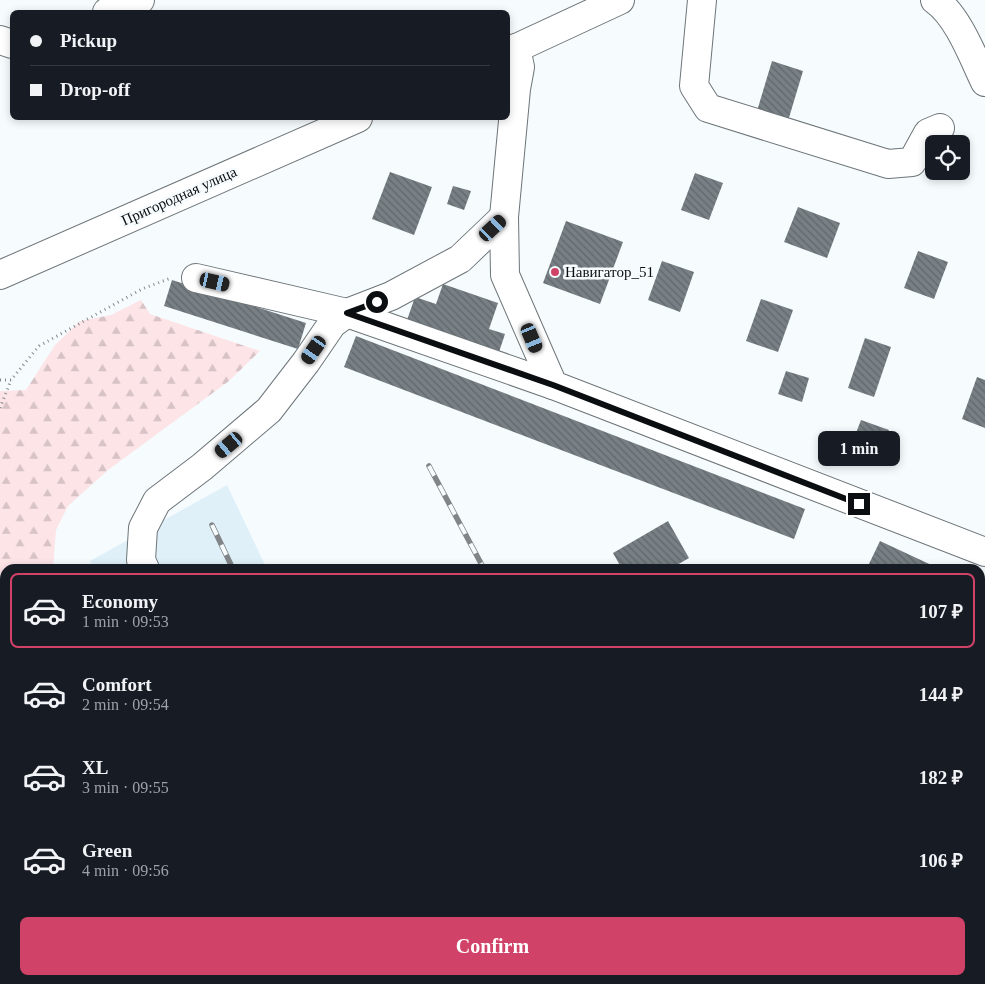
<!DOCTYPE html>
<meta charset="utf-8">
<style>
body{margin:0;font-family:Georgia,serif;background:#20242c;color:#f1f3f6;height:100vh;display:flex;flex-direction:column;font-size:19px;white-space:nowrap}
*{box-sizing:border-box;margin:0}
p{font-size:16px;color:#9ea1a6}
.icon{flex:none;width:28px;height:28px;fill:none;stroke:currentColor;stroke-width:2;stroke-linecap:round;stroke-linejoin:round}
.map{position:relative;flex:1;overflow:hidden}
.panel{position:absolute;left:0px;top:564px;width:985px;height:421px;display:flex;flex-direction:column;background:#171b24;border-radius:15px 15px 0 0;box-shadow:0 2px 8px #0003}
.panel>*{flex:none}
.guide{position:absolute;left:10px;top:10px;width:500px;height:110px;border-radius:8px;box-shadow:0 2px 8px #0003;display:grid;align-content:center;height:110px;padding:0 20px;background:#171b24}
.fabs{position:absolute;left:925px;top:135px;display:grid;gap:10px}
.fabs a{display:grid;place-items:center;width:45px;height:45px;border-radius:8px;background:#171b24;box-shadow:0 2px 8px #0003;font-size:25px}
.end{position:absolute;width:22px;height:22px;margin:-11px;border:6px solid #0b0e10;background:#fff;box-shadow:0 0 0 2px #fff}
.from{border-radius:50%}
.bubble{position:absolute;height:35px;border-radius:8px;background:#171b24;box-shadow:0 2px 8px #0003;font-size:16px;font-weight:700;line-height:35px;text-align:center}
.car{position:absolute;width:15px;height:30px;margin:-15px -8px;border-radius:6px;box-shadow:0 0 4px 1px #0007;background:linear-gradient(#222 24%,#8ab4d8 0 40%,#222 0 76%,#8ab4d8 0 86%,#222 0)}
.guide b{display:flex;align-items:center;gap:18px;height:48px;font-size:19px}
.guide b+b{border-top:1px solid #363941}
.guide i{width:12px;height:12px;background:#f1f3f6}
ul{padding:9px 0 0;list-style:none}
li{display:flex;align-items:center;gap:15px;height:75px;margin:0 10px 8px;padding:0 10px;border:2px solid transparent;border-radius:8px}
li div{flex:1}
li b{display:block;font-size:19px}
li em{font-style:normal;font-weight:700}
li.on{border-color:#d14268}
li>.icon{width:45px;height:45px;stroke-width:1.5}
.primary-button{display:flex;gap:10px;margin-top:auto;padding:10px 20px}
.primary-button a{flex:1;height:58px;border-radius:8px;background:#d14268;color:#fff;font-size:20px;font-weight:700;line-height:58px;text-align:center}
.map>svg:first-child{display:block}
.built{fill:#dff0f9}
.forest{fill:url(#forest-firs)}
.building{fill:url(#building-back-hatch)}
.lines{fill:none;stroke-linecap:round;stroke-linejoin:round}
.minor-casing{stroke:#6d7579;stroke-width:30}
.major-casing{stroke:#6d7579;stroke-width:30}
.path{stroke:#85898b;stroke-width:3;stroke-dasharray:1 4;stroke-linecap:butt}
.minor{stroke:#fff;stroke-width:28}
.major{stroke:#fff;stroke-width:28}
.rail-casing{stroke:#818587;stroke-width:5.5}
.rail{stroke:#f6fbfe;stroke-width:4;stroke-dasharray:11;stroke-linecap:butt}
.route{stroke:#0b0e10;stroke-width:6}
.poi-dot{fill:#d14268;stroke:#f6fbfe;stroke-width:2}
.labels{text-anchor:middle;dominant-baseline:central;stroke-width:5;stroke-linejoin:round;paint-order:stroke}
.street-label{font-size:15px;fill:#0b0e10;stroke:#f6fbfe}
.poi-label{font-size:15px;fill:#0b0e10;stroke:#f6fbfe;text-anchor:start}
</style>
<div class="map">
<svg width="985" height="984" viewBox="0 0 985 984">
<defs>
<pattern id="forest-firs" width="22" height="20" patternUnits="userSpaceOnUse" patternTransform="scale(1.25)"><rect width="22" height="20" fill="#fce4e7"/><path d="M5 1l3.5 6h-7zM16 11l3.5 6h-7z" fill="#d7c2c5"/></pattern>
<pattern id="building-back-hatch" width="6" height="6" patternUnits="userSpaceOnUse" patternTransform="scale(1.25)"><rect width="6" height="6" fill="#788085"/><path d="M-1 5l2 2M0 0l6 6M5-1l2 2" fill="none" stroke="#61676b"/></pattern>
</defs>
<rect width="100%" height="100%" fill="#f6fbfe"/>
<g class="built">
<path d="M227,485L267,569H94L90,561Z"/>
<path d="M285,980H461L463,984H287Z"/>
</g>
<g class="forest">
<path d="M141,300L150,314L260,351L229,381L108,470L68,506L56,530L53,569H5V789L0,780V391L26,390L55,345L80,321L111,315Z"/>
<path d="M116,980H241L243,984H119Z"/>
</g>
<g class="building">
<path d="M772,61L803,71L788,121L757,111Z"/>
<path d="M390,172L432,187L414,235L372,219Z"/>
<path d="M695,173L723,183L709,220L681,210Z"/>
<path d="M453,186L471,191L464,210L447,204Z"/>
<path d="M798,207L840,223L827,258L784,242Z"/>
<path d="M566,221L623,242L600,304L543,283Z"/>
<path d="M918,251L948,262L934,299L904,288Z"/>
<path d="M662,261L694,272L680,312L648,300Z"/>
<path d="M172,280L306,323L298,349L164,306Z"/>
<path d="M443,284L498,303L489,329L505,334L498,355L406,323L415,297L436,304Z"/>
<path d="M761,299L793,310L778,352L746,341Z"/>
<path d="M356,336L805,509L794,539L344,367Z"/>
<path d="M865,338L891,347L874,397L848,388Z"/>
<path d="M786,371L809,378L802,402L778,394Z"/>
<path d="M977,377L985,380V428L962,419Z"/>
<path d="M861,420L889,430L877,464L848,454Z"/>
<path d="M668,521L689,558L670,569H622L613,553Z"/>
<path d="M880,541L940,569H874L868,566Z"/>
<path d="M980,587L985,590V620L980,618Z"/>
<path d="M980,643L985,646V648L980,658Z"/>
<path d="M985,929V984H911L909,980H980V932Z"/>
<path d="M338,980H346L348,984H330Z"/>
</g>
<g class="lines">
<g class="minor-casing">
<g id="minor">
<path d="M702,0L694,86L708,108L888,164L912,162L928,133L940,128"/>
<path d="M107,12L140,0"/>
<path d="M0,40L12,44"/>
<path d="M516,48L520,67L516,89L504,217L505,275L553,385L985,552"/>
<path d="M196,278L347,313L553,385"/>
<path d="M145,569L141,560L143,528L157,501L202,467L269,410L306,362L332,324L347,313L391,296L460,259L504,217"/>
</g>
</g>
<g class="major-casing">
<g id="major">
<path d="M935,0C958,16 973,57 985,82"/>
<path d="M508,52L620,0"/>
<path d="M0,275L358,118"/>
</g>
</g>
<g class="path">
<path d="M0,380H11L39,346L142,289L171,278"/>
<path d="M0,408L11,380"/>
</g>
<use href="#minor" class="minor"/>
<use href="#major" class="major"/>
<g class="rail-casing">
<g id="rail">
<path d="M429,466L484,569"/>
<path d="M212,525L233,569"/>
<path d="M0,929L5,941"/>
<path d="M0,978L3,984"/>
<path d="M22,980L24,984"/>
<path d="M432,980L434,984"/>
<path d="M708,980L710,984"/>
</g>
</g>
<use href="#rail" class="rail"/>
</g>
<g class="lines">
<path class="route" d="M377,302L347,313L553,385L859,504"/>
</g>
<circle class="poi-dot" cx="555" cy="272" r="5"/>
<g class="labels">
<g class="street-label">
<text transform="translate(179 196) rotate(-24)">Пригородная улица</text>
</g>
<g class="poi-label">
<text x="565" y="272">Навигатор_51</text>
</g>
</g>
</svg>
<div class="fabs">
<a><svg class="icon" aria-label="locate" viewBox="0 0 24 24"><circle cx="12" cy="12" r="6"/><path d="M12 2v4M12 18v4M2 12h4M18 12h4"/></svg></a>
</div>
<i class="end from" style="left:377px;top:302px"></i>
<i class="end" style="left:859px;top:504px"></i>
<div class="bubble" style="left:818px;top:431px;width:82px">1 min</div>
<i class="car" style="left:493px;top:228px;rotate:47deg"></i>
<i class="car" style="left:215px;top:282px;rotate:103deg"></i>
<i class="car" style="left:532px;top:338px;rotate:157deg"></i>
<i class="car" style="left:314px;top:350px;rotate:215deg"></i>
<i class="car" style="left:229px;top:445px;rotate:230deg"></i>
<div class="guide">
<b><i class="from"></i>Pickup</b>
<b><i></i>Drop-off</b>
</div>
<section class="panel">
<ul>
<li class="on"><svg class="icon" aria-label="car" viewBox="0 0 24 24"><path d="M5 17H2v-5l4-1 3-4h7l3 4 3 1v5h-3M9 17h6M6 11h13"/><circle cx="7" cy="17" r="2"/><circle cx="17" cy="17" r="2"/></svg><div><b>Economy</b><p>1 min · 09:53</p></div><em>107 ₽</em></li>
<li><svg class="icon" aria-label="car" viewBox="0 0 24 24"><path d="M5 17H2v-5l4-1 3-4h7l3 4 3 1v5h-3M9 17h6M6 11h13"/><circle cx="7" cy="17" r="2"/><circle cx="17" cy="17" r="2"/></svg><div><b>Comfort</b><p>2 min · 09:54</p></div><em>144 ₽</em></li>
<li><svg class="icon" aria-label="car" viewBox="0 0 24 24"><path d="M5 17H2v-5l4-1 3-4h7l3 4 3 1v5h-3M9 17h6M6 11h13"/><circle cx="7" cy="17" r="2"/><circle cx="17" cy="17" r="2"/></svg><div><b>XL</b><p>3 min · 09:55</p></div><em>182 ₽</em></li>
<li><svg class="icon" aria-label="car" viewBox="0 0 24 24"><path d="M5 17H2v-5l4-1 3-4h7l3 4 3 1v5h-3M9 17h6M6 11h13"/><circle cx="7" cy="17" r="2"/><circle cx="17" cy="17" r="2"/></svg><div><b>Green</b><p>4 min · 09:56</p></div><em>106 ₽</em></li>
</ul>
<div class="primary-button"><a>Confirm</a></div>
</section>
</div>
